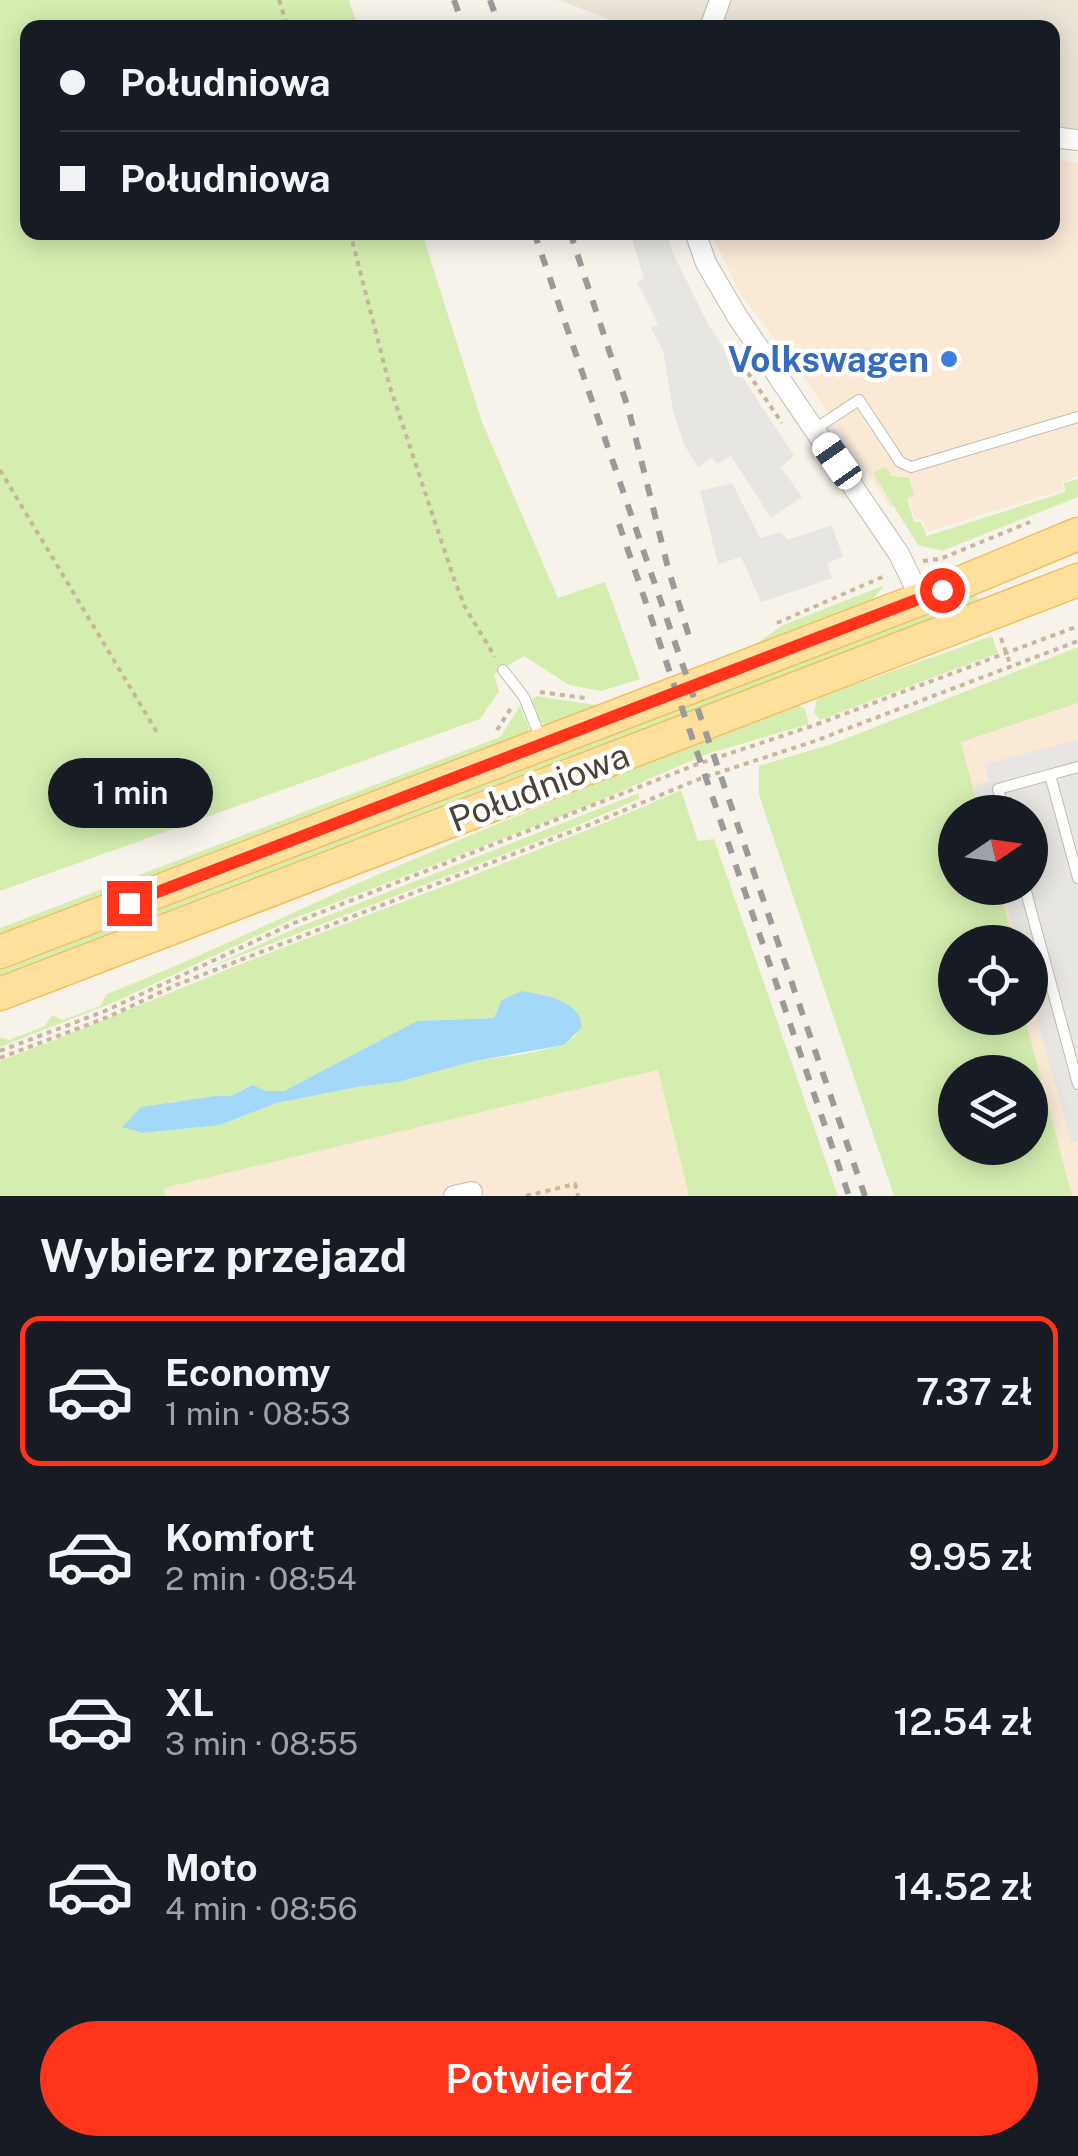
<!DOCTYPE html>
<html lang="pl">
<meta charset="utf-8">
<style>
body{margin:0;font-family:"Public Sans",sans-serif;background:#242831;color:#f1f3f6;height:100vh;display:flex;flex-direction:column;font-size:38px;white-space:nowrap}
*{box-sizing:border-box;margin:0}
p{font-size:32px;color:#9ea1a6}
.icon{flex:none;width:55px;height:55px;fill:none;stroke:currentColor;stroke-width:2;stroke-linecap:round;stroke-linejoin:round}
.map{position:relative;height:1196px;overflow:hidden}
.details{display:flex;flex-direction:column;background:#171b24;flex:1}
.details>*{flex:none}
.hud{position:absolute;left:20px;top:20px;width:1040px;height:220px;border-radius:20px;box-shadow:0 5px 25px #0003;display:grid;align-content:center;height:220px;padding:0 40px;background:#171b24}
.needle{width:65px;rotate:77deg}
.controls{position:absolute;left:938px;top:795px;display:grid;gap:20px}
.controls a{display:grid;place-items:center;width:110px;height:110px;border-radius:50%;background:#171b24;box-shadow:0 5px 25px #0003;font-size:50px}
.end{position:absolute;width:45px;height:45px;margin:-22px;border:12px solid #ff341a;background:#fff;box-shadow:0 0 0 5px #fff}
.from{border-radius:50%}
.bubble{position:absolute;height:70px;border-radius:35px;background:#171b24;box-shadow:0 5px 25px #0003;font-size:32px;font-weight:600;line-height:70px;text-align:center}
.car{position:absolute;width:30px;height:60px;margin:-30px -15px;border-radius:12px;box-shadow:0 0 8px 2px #0007;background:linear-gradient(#fff 24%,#345 0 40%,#fff 0 76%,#345 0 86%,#fff 0)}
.hud b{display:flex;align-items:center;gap:35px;height:95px;font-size:38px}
.hud b+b{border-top:2px solid #363941}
.hud i{width:25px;height:25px;background:#f1f3f6}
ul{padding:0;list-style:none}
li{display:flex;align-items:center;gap:30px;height:150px;margin:0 20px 15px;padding:0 20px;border:5px solid transparent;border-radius:20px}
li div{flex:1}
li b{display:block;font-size:38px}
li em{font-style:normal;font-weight:600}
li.current{border-color:#ff341a}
li>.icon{width:90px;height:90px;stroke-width:1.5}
h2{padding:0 40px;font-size:45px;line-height:120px}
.action{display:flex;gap:20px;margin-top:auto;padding:20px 40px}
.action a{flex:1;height:115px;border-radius:60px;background:#ff341a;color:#fff;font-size:40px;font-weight:600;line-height:115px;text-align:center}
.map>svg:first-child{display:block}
.residential{fill:#ebe5d8}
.commercial{fill:#f9e9d5}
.green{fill:#d5eeb0;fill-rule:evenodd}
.parking{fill:#e8e6e2}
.water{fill:#a3d8f8}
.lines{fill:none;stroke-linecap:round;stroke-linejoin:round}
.service-casing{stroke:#c4bbac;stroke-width:12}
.minor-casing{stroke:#c4bbac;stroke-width:22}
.primary-casing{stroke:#f0c060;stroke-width:35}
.path{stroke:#c7b69c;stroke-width:4;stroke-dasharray:5 5;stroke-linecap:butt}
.service{stroke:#fff;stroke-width:10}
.minor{stroke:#fff;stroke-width:20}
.primary{stroke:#ffdf9c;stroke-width:32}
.rail{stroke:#9a9a9a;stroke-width:6;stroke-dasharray:12 12;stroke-linecap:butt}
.route{stroke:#ff341a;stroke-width:12}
.shop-dot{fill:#3f7fe0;stroke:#fff;stroke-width:4}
.labels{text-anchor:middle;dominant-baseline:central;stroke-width:9;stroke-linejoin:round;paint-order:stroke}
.shop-label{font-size:35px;font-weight:bold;fill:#366cbe;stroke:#fff;text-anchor:end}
.street-label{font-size:35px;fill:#4c4337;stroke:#fff}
</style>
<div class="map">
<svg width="1078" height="1196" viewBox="0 0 1078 1196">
<rect width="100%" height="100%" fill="#f7f3eb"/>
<path class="residential" d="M559,0H1078V132L1053,127L1052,28L629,27Z"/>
<g class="commercial">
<path d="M1053,158L1078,163V476L1062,482L1063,490L927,532L922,518L915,520L909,501L890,507L812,388L741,295L711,233L1052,232Z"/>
<path d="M1078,703V1196H1072L1025,1018H1030V942H1014L999,888H1030V812H979L960,742Z"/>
<path d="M659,1070L689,1196H165L163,1188Z"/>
</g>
<g class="green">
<path d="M0,0H349L358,27L28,28V232L422,233L482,422L558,598L605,582L640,679L601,691L569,685L524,656L494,674L499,691L480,719L0,891Z"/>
<path d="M886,467L891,476L909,478L914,495L907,498L914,522H921L927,536L1065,492L1064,483L1078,479V497L942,551L918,545L873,473Z"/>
<path d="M885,585L868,604L744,652L783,625Z"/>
<path d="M975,594L979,604L0,980V969Z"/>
<path d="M992,636L998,653L820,720L814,713L817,698Z"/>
<path d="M1078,647V703L961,742L979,812H955V888H999L1014,942H955V1018H1025L1072,1196H894L759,795V766L832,744ZM955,1072H1030V1148H955Z"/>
<path d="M537,696L602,706L551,728L540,722L531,700Z"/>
<path d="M798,705L805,709L809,724L707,754L585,807L293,919L115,1002L0,1047V1037L9,1040L45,1026L52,1015L63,1020L100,1006L107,994C196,959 282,917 370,878C512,816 654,760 798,705Z"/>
<path d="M520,706L529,728L524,736L0,937V928L500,737Z"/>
<path d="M681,790L698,841L714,839L838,1196H689L658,1070L164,1188L165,1196H0V1061C90,1027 179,988 269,953C407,899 546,850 681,790ZM494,1018L577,1034L564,1045L525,1054L475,1061L398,1082L357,1087L277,1103L220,1125L143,1133L170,1102L231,1096L251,1085L266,1091H284L417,1021Z"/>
<path d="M639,793V799L562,832L205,969L296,928Z"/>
</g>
<g class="parking">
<path d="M630,233H667L673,253L708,324L794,456L781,467L802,497L771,518L731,456L717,464L712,458L698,467L685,446L673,411L663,351L651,328L658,324L637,282L644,278Z"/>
<path d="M732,483L760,538L781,532L787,540L832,525L843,557L827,563L832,578L761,602L741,557L718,564L700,491Z"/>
<path d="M1078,740V1141L1071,1143L1030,992V942H1017L1002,888H1030V812H981L974,786L989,781L985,764Z"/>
</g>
<path class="water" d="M522,991C544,995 581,1000 582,1027L564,1045L475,1061L398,1082L357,1087L277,1103L220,1125L143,1133L122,1127L141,1107L216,1096H231L252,1085L266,1091H284L417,1021L494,1018L502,1000Z"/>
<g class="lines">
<g class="service-casing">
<g id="service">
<path d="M815,429L859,400L900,462L911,467L1078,417"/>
<path d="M503,670L524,697L541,739"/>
<path d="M1050,775L1078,878"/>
<path d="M1004,812L998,789L1078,767"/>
<path d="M1025,888L1078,1084"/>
</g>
</g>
<g class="minor-casing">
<g id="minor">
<path d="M710,28L720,0"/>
<path d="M1052,137L1078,140"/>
<path d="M695,232L706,263L737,316L899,554L921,599"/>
<path d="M454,1196L472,1192"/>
</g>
</g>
<g class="primary-casing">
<g id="primary">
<path d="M0,952L921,599L1078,534"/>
<path d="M0,994L1078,580"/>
</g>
</g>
<g class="path">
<path d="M279,0L288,28"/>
<path d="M350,232L390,387L454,579L465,607L495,657"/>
<path d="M731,348L782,423"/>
<path d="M0,470L158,734"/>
<path d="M923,561L940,559L1030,522"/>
<path d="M777,623L887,575"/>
<path d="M1001,638L1011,667"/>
<path d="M540,692L585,698"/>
<path d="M497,730L511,708"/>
<path d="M0,1051L105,1011L294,923L695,765L815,725L1078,626"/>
<path d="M0,1058L108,1017L176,985L591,824L699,779L812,742L1078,641"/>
<path d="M526,1196L575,1184L578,1196"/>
</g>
<use href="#service" class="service"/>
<use href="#minor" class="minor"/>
<use href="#primary" class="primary"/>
<g class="rail">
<path d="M454,0L464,28"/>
<path d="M490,0L500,28"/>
<path d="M534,232L865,1196"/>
<path d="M570,232L629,411L668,568L691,643"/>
<path d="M619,524L849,1196"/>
</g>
</g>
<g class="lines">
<path class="route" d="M129,903L942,590"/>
</g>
<circle class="shop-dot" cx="949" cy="359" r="10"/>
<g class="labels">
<g class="shop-label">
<text x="929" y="359">Volkswagen</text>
</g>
<g class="street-label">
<text transform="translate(539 787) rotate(-21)">Południowa</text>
</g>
</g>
</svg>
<div class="controls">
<a><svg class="needle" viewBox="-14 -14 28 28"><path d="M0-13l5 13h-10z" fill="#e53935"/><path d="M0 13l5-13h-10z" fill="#9ea1a6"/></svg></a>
<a><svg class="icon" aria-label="locate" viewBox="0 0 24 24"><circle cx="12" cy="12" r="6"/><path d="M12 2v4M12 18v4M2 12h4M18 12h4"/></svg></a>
<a><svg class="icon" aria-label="layers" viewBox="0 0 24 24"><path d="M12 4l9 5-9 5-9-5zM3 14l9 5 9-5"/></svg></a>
</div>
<i class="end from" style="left:942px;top:590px"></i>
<i class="end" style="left:129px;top:903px"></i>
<div class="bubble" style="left:48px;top:758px;width:165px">1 min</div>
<i class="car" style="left:837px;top:461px;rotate:325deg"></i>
<div class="hud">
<b><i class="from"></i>Południowa</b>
<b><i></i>Południowa</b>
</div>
</div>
<section class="details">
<h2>Wybierz przejazd</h2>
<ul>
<li class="current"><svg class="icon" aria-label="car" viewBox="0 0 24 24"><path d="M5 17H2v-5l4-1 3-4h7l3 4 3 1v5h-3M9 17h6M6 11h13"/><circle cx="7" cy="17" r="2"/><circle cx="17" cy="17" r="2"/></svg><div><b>Economy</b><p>1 min · 08:53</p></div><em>7.37 zł</em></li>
<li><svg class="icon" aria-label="car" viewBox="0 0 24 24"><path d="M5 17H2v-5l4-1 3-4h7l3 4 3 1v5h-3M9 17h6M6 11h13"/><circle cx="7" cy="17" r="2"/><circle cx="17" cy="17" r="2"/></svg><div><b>Komfort</b><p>2 min · 08:54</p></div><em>9.95 zł</em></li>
<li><svg class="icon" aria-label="car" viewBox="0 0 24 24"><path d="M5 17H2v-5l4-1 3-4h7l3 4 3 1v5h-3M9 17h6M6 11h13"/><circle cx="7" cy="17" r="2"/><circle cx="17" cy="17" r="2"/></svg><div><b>XL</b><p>3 min · 08:55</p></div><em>12.54 zł</em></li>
<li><svg class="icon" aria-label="car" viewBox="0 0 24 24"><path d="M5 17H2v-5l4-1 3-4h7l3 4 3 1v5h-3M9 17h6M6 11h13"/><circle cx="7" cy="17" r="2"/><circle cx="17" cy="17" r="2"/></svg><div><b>Moto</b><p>4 min · 08:56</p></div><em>14.52 zł</em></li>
</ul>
<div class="action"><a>Potwierdź</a></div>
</section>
